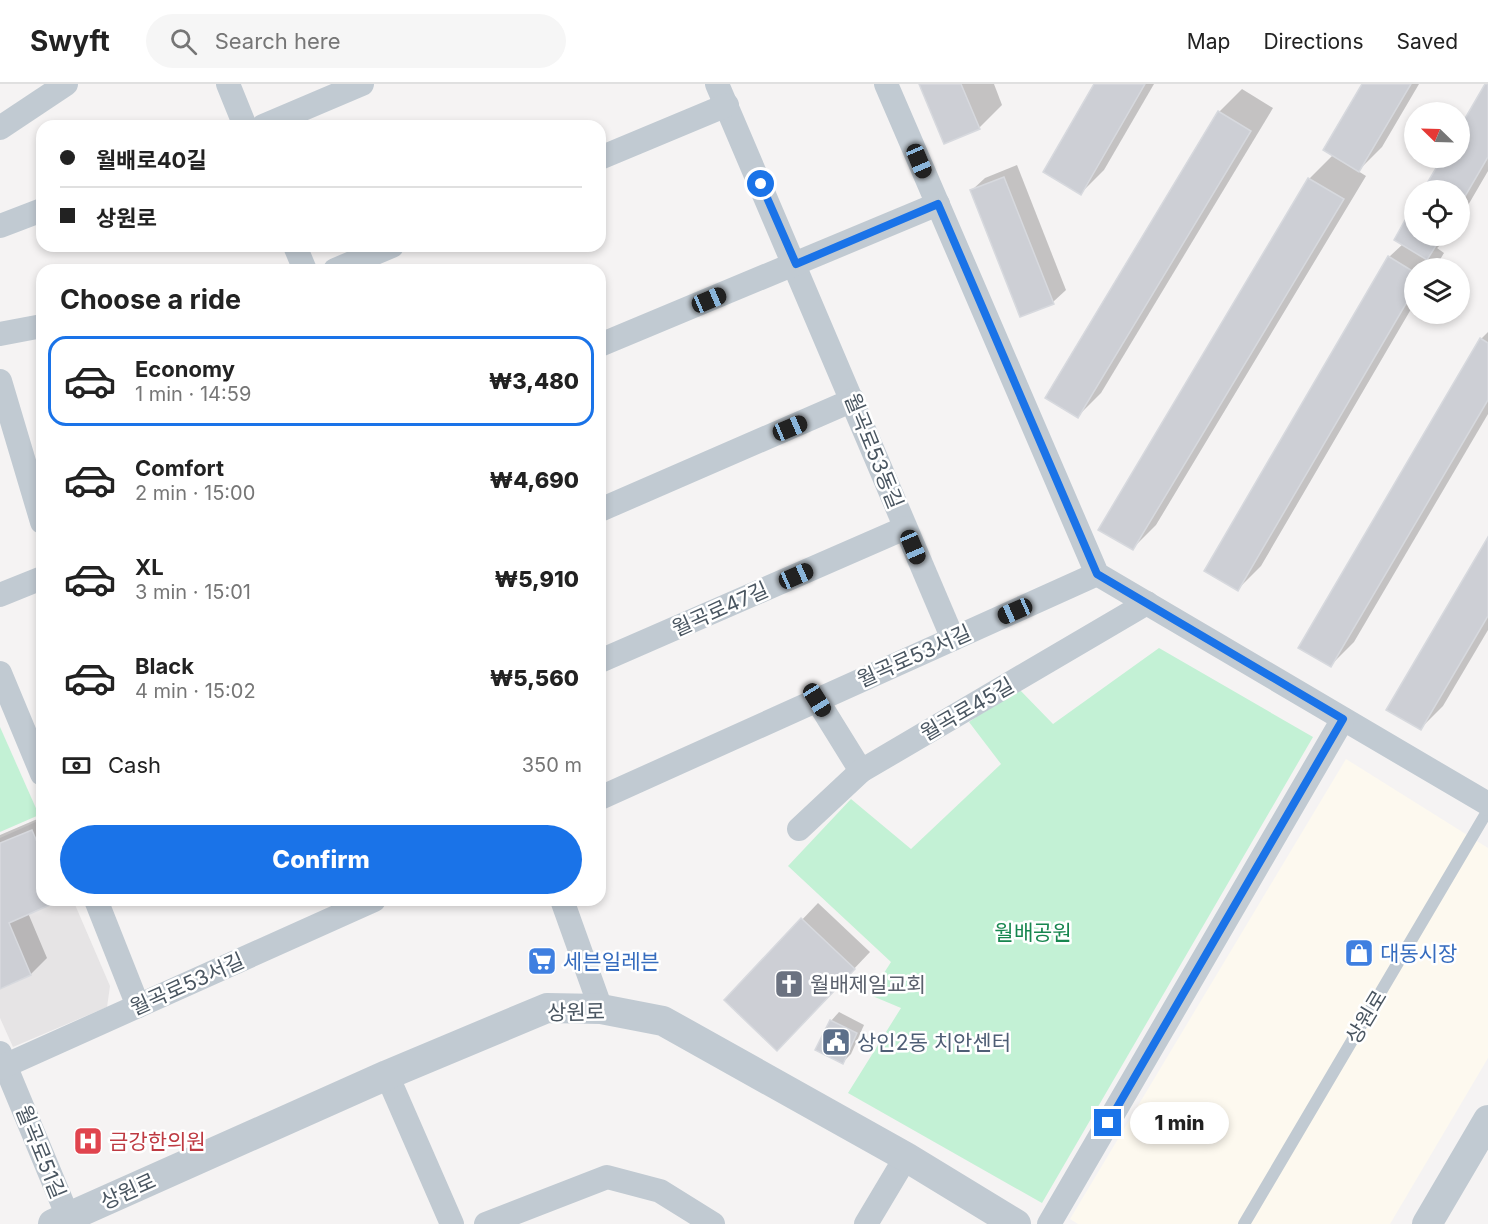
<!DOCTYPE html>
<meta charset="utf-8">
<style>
body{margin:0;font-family:Inter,"Noto Sans KR",sans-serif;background:#f6f6f6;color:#222;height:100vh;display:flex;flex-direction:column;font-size:22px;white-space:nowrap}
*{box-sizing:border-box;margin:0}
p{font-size:20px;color:#767676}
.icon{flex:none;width:33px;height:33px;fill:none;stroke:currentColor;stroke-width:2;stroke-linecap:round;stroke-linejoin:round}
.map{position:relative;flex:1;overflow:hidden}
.panel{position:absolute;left:36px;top:180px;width:570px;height:642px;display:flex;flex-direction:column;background:#fff;border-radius:18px;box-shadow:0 3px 9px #0003}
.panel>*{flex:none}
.hud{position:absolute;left:36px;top:36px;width:570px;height:132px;border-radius:18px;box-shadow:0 3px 9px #0003;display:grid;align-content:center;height:132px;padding:0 24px;background:#fff}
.needle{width:39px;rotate:293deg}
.controls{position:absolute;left:1404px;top:18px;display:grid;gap:12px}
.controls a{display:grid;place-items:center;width:66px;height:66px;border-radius:50%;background:#fff;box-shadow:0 3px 9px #0003;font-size:30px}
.end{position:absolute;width:27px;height:27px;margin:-14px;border:8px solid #1a73e8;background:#fff;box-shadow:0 0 0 3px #fff}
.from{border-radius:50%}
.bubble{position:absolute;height:42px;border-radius:21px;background:#fff;box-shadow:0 3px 9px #0003;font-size:20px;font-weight:800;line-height:42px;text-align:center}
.car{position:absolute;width:18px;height:36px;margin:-18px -9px;border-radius:8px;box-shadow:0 0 4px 2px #0007;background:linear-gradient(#222 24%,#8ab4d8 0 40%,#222 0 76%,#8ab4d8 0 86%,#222 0)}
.hud b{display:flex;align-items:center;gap:21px;height:57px;font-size:22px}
.hud b+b{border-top:2px solid #e0e0e0}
.hud i{width:15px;height:15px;background:#222}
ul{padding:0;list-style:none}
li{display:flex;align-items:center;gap:18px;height:90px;margin:0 12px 9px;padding:0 12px;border:3px solid transparent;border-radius:18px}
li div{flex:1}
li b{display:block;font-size:22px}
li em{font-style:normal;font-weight:800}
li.current{border-color:#1a73e8}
li>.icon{width:54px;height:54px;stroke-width:1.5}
h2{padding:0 24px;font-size:27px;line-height:72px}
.pay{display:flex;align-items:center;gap:15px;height:66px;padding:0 24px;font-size:22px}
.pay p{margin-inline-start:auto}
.button{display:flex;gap:12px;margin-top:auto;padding:12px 24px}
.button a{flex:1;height:69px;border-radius:36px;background:#1a73e8;color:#fff;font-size:24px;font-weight:800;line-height:69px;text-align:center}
header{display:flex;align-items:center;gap:36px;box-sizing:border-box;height:84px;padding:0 30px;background:#fff;border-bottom:2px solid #e0e0e0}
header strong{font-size:28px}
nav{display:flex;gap:33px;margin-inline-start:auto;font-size:21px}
.search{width:420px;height:54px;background:#f6f6f6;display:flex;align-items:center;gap:15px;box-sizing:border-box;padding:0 21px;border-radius:33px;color:#767676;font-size:22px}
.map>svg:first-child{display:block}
.commercial{fill:#fdf9ef}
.education{fill:#e6e4e5}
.green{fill:#c3f1d5}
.shadow{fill:#0003}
.building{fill:#cdcfd5;stroke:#d7d9de;stroke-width:1.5}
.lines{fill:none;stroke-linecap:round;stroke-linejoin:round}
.service{stroke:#c1cad2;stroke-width:12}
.minor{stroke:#c1cad2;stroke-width:24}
.tertiary{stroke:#c1cad2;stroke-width:30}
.route{stroke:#1a73e8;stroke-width:8}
.labels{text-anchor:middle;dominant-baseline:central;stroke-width:5;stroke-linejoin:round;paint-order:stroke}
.street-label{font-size:21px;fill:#4a5661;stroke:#fff}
.park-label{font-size:21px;fill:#17864f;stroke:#fff}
.shop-label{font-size:21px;fill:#366cbe;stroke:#fff;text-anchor:start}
.worship-label{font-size:21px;fill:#5b616d;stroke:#fff;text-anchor:start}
.service-label{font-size:21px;fill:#4e5e75;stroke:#fff;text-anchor:start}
.health-label{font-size:21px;fill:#be3a42;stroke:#fff;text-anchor:start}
</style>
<header>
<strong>Swyft</strong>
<div class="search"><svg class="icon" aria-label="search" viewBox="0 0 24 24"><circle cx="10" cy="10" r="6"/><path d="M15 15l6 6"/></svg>Search here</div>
<nav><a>Map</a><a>Directions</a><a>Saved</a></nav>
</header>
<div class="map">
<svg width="1488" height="1140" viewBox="0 0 1488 1140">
<rect width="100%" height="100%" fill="#f5f3f3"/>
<path class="commercial" d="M1346,675L1488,764V974L1390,1140H1078L1070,1135Z"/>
<path class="education" d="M38,737L42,745V816H73L110,902L107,923L13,963L0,934V754Z"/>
<g class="green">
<path d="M1159,564L1313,653L1042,1119L848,1009L901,924L870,911L891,878L788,782L851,715L911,765L1001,680L969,638L1018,604L1053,640Z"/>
<path d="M0,643L39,731L0,748Z"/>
</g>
<g class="shadow">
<path d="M921,0H994L1002,21L979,44Z"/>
<path d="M1096,0H1154L1104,86L1081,109Z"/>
<path d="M1364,0H1419L1382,63L1358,87L1366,92L1156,441L1133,464L1100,445L1309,95L1333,71Z"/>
<path d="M1487,0L1488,87L1460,135V106H1424L1444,74H1460V46Z"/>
<path d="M1242,5L1273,24L1101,309L1078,332L1219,28Z"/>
<path d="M1017,81L1066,206L1053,218L1021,231L972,106L985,94Z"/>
<path d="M1414,123V152H1450L1437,164L1444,169L1435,184H1414V220L1261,482L1238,505L1389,173L1403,160L1396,155Z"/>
<path d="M1488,248V330L1354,558L1331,581L1481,255Z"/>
<path d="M1488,456V546L1443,622L1420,645Z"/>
<path d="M42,733V816H57L28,829L47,874L31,890L0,903V751Z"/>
<path d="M818,819L870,868L793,949L726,916Z"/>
<path d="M839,928L864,941L851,970L843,978L817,966L831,937Z"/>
</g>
<g class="building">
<path d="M919,0H961L980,45L944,60Z"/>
<path d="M1094,0H1145L1081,111L1043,88Z"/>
<path d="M1362,0H1411L1359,88L1323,66Z"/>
<path d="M1485,0H1488V73L1460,121V106H1423L1442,74H1460V43Z"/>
<path d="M1218,27L1251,47L1078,334L1045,314Z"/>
<path d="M1004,93L1054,220L1020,233L970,106Z"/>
<path d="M1308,94L1344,115L1133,466L1098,446Z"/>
<path d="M1414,120V152H1442L1427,176L1394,156Z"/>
<path d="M1388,172L1414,188V206L1238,507L1204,487Z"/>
<path d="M1480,254L1488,259V316L1331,583L1298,564Z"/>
<path d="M1488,453V532L1421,646L1386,626Z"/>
<path d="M32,746L42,770V816H61L9,839L31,891L0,905V759Z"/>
<path d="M801,834L855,885L777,967L724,916Z"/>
<path d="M830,936L857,949L843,980L815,966Z"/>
</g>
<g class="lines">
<path class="service" d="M1244,1140L1488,726"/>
<g class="minor">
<path d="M228,0L245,42"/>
<path d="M717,0L953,555"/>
<path d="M886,0L1097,490L1488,720"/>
<path d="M263,42L362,0"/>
<path d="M0,44L66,0"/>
<path d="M600,74L727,21"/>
<path d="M0,142L42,126"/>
<path d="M295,162L305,186"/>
<path d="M335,186L392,162"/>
<path d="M0,250L42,242"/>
<path d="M600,261L938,120"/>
<path d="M0,297L42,438"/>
<path d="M600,426L853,316"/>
<path d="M0,511L42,494"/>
<path d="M600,577L905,444"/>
<path d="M0,589L42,690"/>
<path d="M817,616L861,687"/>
<path d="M600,714L1097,490"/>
<path d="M799,745L861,687L1147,519"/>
<path d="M96,816L138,922"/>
<path d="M562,816L601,925"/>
<path d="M0,969L71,1140"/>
<path d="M0,984L374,816"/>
<path d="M387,991L452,1140"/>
<path d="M486,1140L607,1093L660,1107L713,1140"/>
<path d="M866,1140L906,1073"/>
<path d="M1049,1140L1343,635"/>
</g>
<g class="tertiary">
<path d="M53,1140L387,991L547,924L601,925L663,937L906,1073L1016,1140"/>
<path d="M1427,1140L1488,1036"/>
</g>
</g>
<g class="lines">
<path class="route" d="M761,100L796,180L938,120L1097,490L1343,635L1108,1039"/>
</g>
<defs>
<g id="shop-square" transform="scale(1.5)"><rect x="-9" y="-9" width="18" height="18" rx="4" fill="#3f7fe0" stroke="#fff"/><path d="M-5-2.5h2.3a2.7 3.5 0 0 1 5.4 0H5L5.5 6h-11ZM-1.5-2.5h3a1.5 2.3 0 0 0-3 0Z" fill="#fff"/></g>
<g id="supermarket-square" transform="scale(1.5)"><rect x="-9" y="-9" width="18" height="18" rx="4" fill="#3f7fe0" stroke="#fff"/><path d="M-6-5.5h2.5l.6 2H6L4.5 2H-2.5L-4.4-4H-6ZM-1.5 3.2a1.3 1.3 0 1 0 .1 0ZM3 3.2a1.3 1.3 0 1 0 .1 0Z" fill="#fff"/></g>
<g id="church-square" transform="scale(1.5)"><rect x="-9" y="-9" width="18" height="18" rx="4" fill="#6b7280" stroke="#fff"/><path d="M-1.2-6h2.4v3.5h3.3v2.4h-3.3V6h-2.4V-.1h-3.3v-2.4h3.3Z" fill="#fff"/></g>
<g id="civic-square" transform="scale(1.5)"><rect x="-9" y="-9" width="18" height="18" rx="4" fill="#5c6f8a" stroke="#fff"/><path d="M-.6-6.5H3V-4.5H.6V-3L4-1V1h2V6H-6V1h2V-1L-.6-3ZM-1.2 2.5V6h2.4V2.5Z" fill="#fff"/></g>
<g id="hospital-square" transform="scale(1.5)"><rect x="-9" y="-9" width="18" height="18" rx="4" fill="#e0444e" stroke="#fff"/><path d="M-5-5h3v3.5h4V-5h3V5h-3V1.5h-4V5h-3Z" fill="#fff"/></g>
</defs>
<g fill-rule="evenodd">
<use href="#shop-square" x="1359" y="869"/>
<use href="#supermarket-square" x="542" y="877"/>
<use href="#church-square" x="789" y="900"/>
<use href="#civic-square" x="836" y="958"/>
<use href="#hospital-square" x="88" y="1057"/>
</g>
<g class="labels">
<g class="street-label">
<text transform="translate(874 367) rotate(68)">월곡로53동길</text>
<text transform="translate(720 525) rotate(-24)">월곡로47길</text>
<text transform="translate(914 572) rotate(-24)">월곡로53서길</text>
<text transform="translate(967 625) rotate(-30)">월곡로45길</text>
<text transform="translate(187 900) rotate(-24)">월곡로53서길</text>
<text transform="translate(576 928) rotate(-1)">상원로</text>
<text transform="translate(1366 933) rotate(-59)">상원로</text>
<text transform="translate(41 1068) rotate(68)">월곡로51길</text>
<text transform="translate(128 1107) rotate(-24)">상원로</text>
</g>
<g class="park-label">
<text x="1033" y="848">월배공원</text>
</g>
<g class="shop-label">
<text x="1380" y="869">대동시장</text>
<text x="563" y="877">세븐일레븐</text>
</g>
<g class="worship-label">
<text x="810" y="900">월배제일교회</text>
</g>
<g class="service-label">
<text x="857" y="958">상인2동 치안센터</text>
</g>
<g class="health-label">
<text x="109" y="1057">금강한의원</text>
</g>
</g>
</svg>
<div class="controls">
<a><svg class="needle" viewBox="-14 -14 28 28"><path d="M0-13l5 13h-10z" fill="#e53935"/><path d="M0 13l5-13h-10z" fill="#767676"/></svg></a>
<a><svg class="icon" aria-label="locate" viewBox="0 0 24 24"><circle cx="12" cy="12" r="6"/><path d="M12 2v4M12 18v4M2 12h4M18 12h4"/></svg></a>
<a><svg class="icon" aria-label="layers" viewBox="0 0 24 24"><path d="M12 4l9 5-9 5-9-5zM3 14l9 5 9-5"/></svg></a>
</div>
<i class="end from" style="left:761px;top:100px"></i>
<i class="end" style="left:1108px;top:1039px"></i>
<div class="bubble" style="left:1130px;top:1018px;width:99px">1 min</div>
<i class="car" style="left:919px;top:77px;rotate:157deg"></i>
<i class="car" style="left:709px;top:216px;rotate:67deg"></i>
<i class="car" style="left:790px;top:344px;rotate:67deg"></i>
<i class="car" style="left:913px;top:463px;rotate:157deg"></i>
<i class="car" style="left:796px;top:492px;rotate:66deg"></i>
<i class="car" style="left:1015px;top:527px;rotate:246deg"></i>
<i class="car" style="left:817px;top:616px;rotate:148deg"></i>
<div class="hud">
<b><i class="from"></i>월배로40길</b>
<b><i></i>상원로</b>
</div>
<section class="panel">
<h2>Choose a ride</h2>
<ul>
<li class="current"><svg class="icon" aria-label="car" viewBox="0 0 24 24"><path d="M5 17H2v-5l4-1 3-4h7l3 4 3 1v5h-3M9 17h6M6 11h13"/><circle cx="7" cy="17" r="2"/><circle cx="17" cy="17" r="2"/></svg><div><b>Economy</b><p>1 min · 14:59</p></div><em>₩3,480</em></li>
<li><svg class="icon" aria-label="car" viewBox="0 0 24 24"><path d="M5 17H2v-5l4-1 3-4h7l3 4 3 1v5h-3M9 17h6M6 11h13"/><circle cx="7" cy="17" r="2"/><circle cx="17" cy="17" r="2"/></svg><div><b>Comfort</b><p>2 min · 15:00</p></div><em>₩4,690</em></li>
<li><svg class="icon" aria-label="car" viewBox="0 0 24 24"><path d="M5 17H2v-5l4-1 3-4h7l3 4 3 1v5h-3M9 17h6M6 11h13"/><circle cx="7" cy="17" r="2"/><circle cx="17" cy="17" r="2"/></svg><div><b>XL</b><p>3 min · 15:01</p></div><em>₩5,910</em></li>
<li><svg class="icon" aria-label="car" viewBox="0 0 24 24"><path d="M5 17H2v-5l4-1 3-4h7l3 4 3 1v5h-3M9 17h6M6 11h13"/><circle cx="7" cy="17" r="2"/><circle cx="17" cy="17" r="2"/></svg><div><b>Black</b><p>4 min · 15:02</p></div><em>₩5,560</em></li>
</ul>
<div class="pay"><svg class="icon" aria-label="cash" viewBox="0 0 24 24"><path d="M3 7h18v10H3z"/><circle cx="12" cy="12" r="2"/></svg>Cash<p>350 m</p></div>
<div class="button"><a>Confirm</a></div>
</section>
</div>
